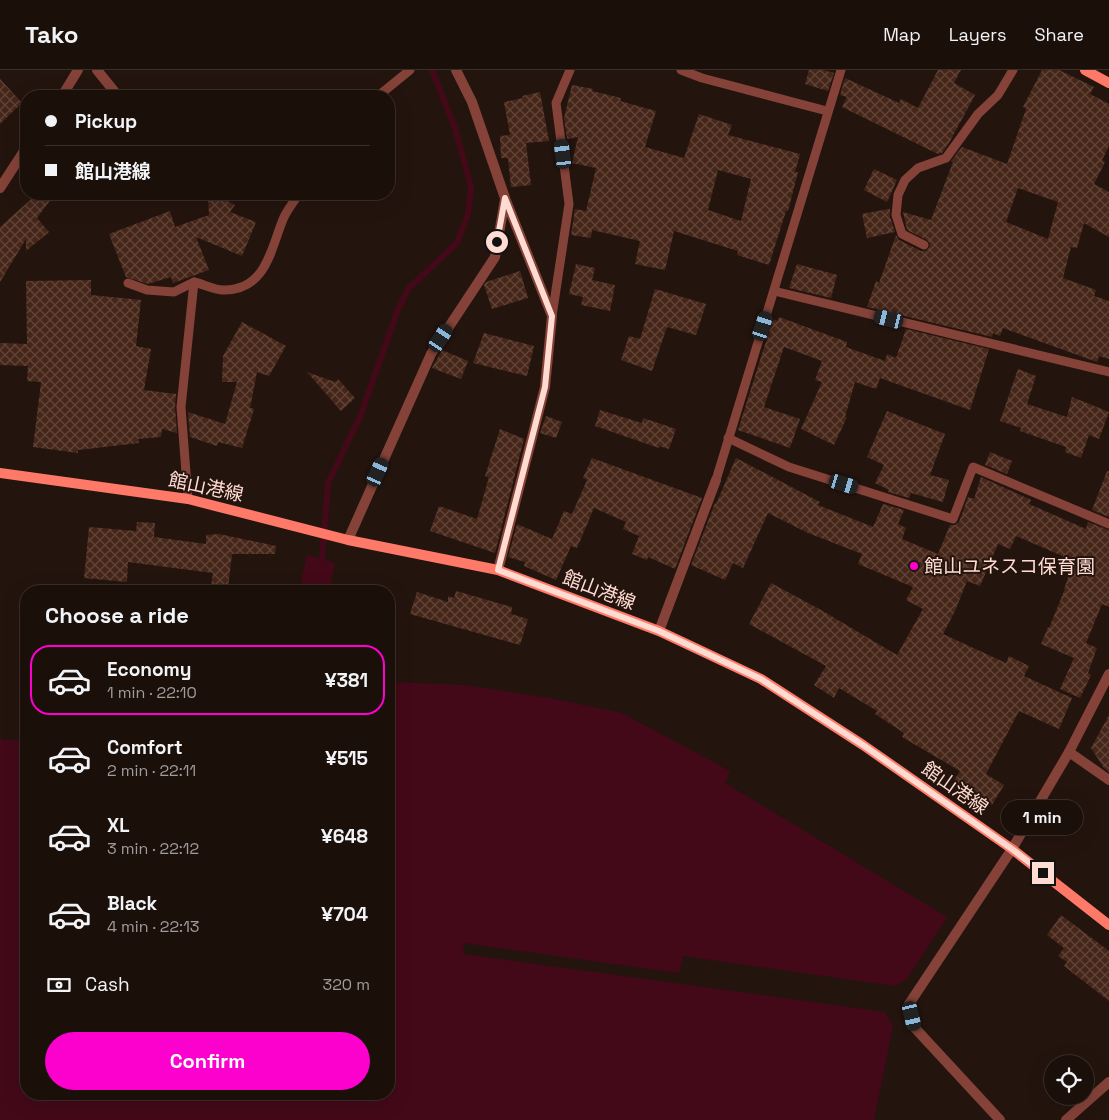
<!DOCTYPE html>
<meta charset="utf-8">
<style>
body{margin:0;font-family:"Space Grotesk","Noto Sans JP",sans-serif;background:#281d18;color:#f1f3f6;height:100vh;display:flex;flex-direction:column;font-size:19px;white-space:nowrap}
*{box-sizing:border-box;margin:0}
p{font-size:16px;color:#a09c9c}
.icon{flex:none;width:28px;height:28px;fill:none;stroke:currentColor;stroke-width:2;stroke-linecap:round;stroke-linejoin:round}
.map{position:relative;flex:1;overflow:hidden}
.drawer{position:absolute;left:20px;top:515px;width:375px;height:515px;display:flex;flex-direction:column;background:#1b0f0a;border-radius:20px;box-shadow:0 5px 20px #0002,0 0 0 1px #392f2b}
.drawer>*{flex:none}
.top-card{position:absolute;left:20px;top:20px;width:375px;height:110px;border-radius:20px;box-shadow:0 5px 20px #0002,0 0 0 1px #392f2b;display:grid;align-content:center;height:110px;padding:0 25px;background:#1b0f0a}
.tools{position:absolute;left:1044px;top:985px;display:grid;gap:10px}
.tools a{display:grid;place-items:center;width:50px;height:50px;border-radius:50%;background:#1b0f0a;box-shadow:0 5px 20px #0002,0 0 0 1px #392f2b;font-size:25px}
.end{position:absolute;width:22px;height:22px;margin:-11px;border:6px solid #ffdbd1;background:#111;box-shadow:0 0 0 2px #111}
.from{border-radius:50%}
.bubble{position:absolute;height:35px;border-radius:18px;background:#1b0f0a;box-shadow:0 5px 20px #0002,0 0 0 1px #392f2b;font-size:16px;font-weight:800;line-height:35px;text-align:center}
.car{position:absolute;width:15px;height:30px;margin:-15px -8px;border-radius:6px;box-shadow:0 0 4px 1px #0007;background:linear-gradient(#222 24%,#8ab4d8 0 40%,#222 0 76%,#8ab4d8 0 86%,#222 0)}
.top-card b{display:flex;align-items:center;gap:18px;height:48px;font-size:19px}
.top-card b+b{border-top:1px solid #392f2b}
.top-card i{width:12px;height:12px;background:#f1f3f6}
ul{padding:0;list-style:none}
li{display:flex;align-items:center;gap:15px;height:70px;margin:0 10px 8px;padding:0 15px;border:2px solid transparent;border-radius:20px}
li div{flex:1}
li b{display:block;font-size:19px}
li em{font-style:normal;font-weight:800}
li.on{border-color:#fc00cd}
li>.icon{width:45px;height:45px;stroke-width:1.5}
h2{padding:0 25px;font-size:22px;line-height:60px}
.pay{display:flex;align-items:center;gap:12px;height:55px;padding:0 25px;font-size:19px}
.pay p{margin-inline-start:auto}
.cta{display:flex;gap:10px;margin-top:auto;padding:10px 25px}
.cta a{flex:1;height:58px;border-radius:30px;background:#fc00cd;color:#fff;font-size:20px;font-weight:800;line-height:58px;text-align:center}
header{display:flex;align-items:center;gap:30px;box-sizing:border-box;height:70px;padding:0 25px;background:#1b0f0a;border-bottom:1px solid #392f2b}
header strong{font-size:24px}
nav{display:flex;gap:28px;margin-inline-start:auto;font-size:18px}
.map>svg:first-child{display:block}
.water{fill:#430919}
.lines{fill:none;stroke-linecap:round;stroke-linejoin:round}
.stream{stroke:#430919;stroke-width:6}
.building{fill:url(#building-cross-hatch);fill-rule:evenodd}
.service{stroke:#844238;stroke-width:9}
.minor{stroke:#844238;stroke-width:10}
.secondary{stroke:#ff7968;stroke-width:10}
.route{stroke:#ffdbd1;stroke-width:6}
.poi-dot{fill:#fc00cd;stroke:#24140e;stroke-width:2}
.labels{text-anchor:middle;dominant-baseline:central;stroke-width:4;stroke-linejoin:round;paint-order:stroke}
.street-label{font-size:19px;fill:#ffdbd1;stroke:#24140e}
.poi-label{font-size:19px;fill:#ffdbd1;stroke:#24140e;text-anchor:start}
</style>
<header>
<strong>Tako</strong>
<nav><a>Map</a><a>Layers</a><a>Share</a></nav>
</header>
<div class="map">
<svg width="1109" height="1050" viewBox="0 0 1109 1050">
<defs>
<pattern id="building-cross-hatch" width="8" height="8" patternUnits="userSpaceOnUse" patternTransform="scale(1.25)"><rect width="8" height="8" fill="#462619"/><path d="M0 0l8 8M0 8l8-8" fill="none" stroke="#624539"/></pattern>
</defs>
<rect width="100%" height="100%" fill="#24140e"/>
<g class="water">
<path d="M307,485L335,493L329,521H299Z"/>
<path d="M389,612L465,615L550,628L622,643L730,701L725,713L947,847L907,909L895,916L683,886L679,903L464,873L463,884L885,942L893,956L874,1050H0V669L26,671V1024H389Z"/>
</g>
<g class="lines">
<path class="stream" d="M322,490L328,413L360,347L397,242L408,219L457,173L468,144L471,117L455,58L432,0"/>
</g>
<g class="building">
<path d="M809,0H823L834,3L828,21L805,14Z"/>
<path d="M938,0H961L954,13L975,25L949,73L942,83L938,84L842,37L847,27L840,25L845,8L899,33L901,29L918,38Z"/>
<path d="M1042,0H1059L1094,17L1090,24L1109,34V76L1102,90L1105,92L1094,114L1109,122V167L1084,153L1077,178L1071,177L1063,208L1096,220L1094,226L1109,231V289L1099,286L1097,292L1003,258L1000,266L993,263L992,267L867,237L876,211L879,213L896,165L899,170L921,181H925L929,178L930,174L927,170L907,160L903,142L931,150L953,92L951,91L962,77L1007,94L1026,39L1023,37ZM1018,118L1058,132L1048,169L1006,152Z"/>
<path d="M0,9L22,33L0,54Z"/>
<path d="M572,15L593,19L592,21L621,28L620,31L656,41L645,77L684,88L699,44L732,55L728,65L800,84L795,102H798L788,141H786L769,195L737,185L738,181L674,161L665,200L635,194L640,171L592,160L591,168L571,165L575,139L586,141L596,98L572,93L578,67L567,69L564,48ZM718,100L751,109L741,151L708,140Z"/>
<path d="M540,22L549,71L526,73L531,115L511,117L508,88H501L500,66L510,65L504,32L523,28L522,26Z"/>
<path d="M874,99L897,110L887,132L864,120Z"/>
<path d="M37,124H55L37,148L49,162L26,181V169L0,212V157Z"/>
<path d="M208,124H226L227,131L235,135L230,142L256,152L242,186L196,167L209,200L173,213L171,207L148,214L126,207L109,164L170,141L175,157L209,145Z"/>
<path d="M888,139H890V147L895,162L867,168L862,144Z"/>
<path d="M576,194L595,198L592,210L615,215L610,241L581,235L583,227L569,224Z"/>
<path d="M797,194L837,205L831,228L789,218Z"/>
<path d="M520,201L528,228L492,239L484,215L486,212Z"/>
<path d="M91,210V225L141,230L136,276L151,279L144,320L176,324L175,337L177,363L162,359L161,367L138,369L139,373L78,380V383L33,377L41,312L27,311L28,296L0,295V273L27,274L26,211Z"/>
<path d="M655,219L706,234L696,265L667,257L652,301L621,290L629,266L640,269Z"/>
<path d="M779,247L847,272L846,277L885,291L887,284L896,288L906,259L989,279L970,340L880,308L876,319L855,312L845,347H847L834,375L801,359L822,312L815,310L822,291L784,277L764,337L800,349L790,378L738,360L773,249L778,251Z"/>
<path d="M242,252L286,276L269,306L257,302L250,338L254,339L242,378L218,372L217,376L190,367L188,342L225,354L237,312H222L223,286Z"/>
<path d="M484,263L534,276L527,306L473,293Z"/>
<path d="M442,280L468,291L461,309L432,298Z"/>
<path d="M1018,299L1036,306L1027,334L1067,347L1072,327L1109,342L1099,369L1089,365L1081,388L1065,382L1066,377L1020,361L1021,358L1000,351Z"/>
<path d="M307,302L335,312L338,309L355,328L341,341Z"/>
<path d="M600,340L642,353L643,348L676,359L669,379L659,376V378L595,356Z"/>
<path d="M887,341L945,364L930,405L949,410L943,432L911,423L909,428L888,422L889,420L875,413L884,395L867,387Z"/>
<path d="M546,346L562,352L556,368L540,363Z"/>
<path d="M500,359L524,369L495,483L430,461L439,436L477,449L489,407L485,406Z"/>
<path d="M990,382L1012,391L1007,404L985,395Z"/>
<path d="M592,388L702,428L675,499L648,487L647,490L632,484L639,466L623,459L626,452L594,438L577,478L571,476L556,510L524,496L525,492L508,487L517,454L552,469L564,441L572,444L587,410L583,408Z"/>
<path d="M736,388L820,432L818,435L873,457L883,434L904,440L898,454L906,458L902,469L938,484L950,455H955L959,452L968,427L974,429L981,407L1031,430L1029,434L1086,459L1088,452L1109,460V537L1102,534L1086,573L1097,578L1088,603L1091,605L1080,628L1060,619L1074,588L1041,574L1048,557L1049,558L1065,519H1064L1074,491L1016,466L1010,479L998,474L980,516L967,511L955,541L943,564L1006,593L1009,586L1029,596L1024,606L1072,628L1059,659L1019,641L986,704L1004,715L992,735L953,712L960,701L902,667L904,663L875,644L877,641L839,618L834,628L814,615L826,596L749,554L771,513L821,540L897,585L923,539L906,530L913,517L858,494L862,484L808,463L768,443L743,498L733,493L725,510L691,495L715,433L716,434Z"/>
<path d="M1107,401H1109V447L1092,440Z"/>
<path d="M137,452L155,453L154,467L206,474V465L219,464L276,476L275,484H232L228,518L211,516L213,503L128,492L127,512L84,508L89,457L136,461Z"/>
<path d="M456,521L512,537L511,544L528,549L520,575L410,544L417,522L448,532V526L454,528Z"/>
<path d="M1109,645V702L1104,698L1091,678Z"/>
<path d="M1061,845L1109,881V931L1064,896L1067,892L1058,886L1064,878L1047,865Z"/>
</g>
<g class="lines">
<g class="service">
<path d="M681,0L702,8L827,41"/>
<path d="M378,26L410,0"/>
<path d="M924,175L902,164L896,145L898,125L905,110L918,98L946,88L978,44L998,25L1013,0"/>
<path d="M128,213L147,220L174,222L194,212C203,214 214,220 223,220C267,221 271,177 284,147C288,139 294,131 299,124"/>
<path d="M774,221L1109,302"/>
<path d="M552,246L569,134L556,33L570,0"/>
<path d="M728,368L789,397L953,449L973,397L1109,454"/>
<path d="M716,410L841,0"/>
<path d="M188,429L181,337L194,212"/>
</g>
<g class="minor">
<path d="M97,0L118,26"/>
<path d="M456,0L472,32L505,128L552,246L545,317L498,500"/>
<path d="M62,26L78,0"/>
<path d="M0,118L26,78"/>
<path d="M348,470L431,284L495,187L505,129"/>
<path d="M659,561L716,410"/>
<path d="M1069,682L1109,710"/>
<path d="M1000,1050L914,957L909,934L1012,779L1069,682L1109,604"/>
<path d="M1066,1050L1109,1012"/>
</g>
<g class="secondary">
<path d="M1085,0L1109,13"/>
<path d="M0,403L188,429L348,470L498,500L659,561L761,609L863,675L1012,779L1109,855"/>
</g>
</g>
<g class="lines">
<path class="route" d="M497,172L505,128L552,246L545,317L498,500L659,561L761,609L863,675L1012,779L1043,803"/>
</g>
<circle class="poi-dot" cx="914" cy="496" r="5"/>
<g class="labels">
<g class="street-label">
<text transform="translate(206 417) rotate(12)">館山港線</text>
<text transform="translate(599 520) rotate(21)">館山港線</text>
<text transform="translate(955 718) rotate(35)">館山港線</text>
</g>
<g class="poi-label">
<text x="924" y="496">館山ユネスコ保育園</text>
</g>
</g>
</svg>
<div class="tools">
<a><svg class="icon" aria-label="locate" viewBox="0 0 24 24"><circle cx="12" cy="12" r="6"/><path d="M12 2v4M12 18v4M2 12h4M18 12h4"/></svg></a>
</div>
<i class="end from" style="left:497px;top:172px"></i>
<i class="end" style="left:1043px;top:803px"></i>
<div class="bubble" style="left:1001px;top:730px;width:82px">1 min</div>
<i class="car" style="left:563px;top:84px;rotate:353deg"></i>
<i class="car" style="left:889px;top:249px;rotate:284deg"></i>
<i class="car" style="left:763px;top:256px;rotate:18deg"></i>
<i class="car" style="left:441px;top:268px;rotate:33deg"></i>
<i class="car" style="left:378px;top:402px;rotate:24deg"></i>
<i class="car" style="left:844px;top:414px;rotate:107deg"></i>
<i class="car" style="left:912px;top:946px;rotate:167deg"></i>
<div class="top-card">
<b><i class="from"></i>Pickup</b>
<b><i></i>館山港線</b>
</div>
<section class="drawer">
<h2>Choose a ride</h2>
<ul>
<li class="on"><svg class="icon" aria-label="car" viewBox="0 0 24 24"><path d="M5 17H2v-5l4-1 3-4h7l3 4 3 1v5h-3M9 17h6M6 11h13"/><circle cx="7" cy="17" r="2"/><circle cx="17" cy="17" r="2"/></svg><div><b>Economy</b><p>1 min · 22:10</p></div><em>¥381</em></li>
<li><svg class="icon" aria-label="car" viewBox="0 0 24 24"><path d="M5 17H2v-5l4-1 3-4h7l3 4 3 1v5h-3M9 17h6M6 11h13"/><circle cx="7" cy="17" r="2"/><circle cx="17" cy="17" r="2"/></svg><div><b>Comfort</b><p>2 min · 22:11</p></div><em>¥515</em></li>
<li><svg class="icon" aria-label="car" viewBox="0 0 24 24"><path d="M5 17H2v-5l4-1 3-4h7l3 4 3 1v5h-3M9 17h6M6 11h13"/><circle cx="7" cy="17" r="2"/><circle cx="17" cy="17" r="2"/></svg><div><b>XL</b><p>3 min · 22:12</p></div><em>¥648</em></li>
<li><svg class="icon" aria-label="car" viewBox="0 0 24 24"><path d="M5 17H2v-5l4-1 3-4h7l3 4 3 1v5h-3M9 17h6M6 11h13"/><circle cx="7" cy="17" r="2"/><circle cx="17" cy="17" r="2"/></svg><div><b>Black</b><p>4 min · 22:13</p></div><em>¥704</em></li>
</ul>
<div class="pay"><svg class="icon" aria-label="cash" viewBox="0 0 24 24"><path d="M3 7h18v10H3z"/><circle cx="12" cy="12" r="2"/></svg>Cash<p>320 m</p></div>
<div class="cta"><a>Confirm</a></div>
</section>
</div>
